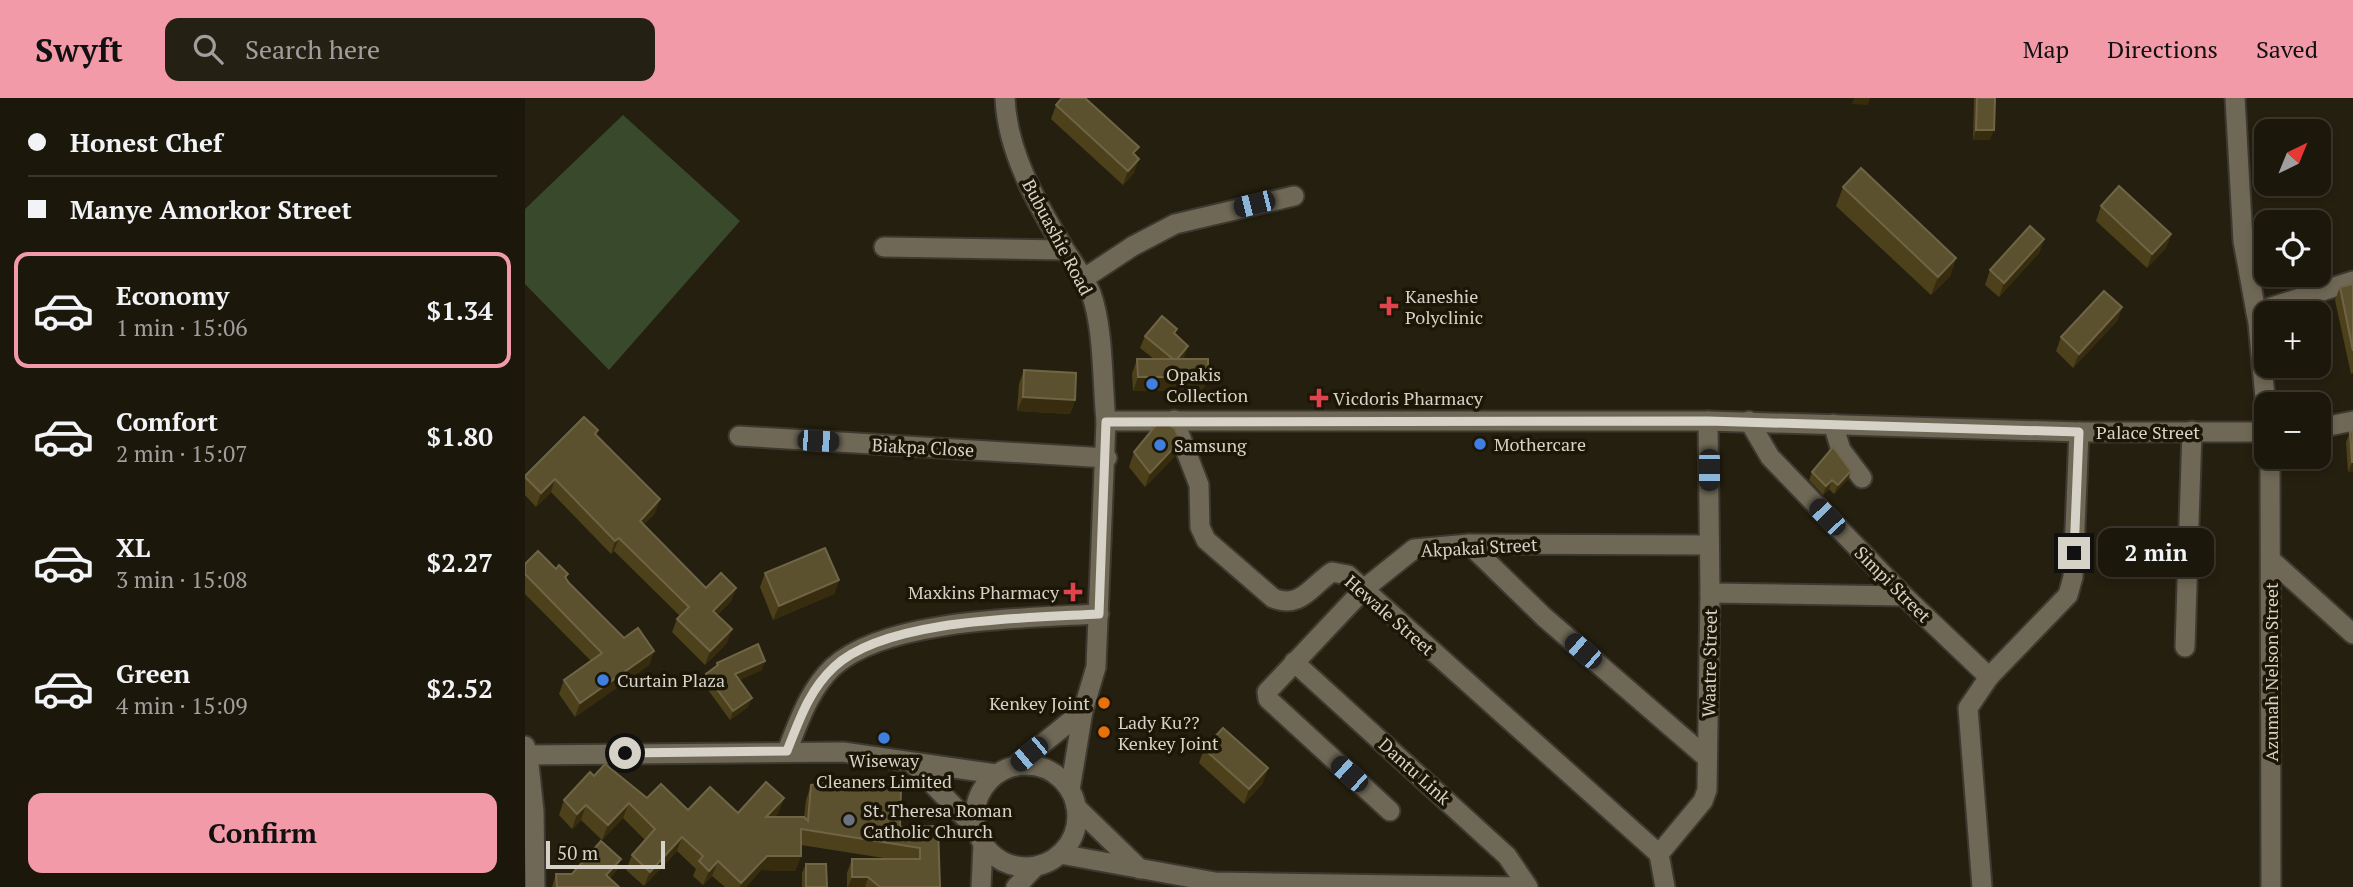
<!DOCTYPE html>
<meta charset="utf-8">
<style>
body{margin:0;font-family:"PT Serif",serif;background:#252014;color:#f1f3f6;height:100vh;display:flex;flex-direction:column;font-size:26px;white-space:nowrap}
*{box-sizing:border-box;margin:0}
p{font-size:23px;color:#a09f9d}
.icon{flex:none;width:38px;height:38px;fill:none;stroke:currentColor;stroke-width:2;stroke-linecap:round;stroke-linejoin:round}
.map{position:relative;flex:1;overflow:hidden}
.side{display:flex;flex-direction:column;background:#1c170b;width:525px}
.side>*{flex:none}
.banner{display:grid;align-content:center;height:154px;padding:0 28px;background:#1c170b}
.needle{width:46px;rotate:43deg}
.controls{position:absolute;left:1729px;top:21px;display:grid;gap:14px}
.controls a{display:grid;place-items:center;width:77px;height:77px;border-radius:14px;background:#1c170b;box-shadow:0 4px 10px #0003,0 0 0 2px #3a362c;font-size:35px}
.scale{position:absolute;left:21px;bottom:18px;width:119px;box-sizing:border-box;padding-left:7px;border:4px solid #d6d2c8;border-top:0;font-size:19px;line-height:24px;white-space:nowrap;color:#d6d2c8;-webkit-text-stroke:5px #1c1607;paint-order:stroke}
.end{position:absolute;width:32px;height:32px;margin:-16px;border:9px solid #d6d2c8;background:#111;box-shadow:0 0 0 4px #111}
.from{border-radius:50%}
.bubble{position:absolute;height:49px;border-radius:14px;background:#1c170b;box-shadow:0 4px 10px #0003,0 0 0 2px #3a362c;font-size:23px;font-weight:600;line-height:49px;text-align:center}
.car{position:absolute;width:21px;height:42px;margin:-21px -10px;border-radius:9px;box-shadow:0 0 5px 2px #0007;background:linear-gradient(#222 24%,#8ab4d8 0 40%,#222 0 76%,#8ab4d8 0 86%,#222 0)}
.banner b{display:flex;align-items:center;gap:24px;height:66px;font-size:26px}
.banner b+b{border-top:2px solid #3a362c}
.banner i{width:18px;height:18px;background:#f1f3f6}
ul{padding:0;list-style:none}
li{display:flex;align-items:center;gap:21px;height:116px;margin:0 14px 10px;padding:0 14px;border:4px solid transparent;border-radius:14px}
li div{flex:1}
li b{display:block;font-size:26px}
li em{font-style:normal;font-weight:600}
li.selected{border-color:#f39aa8}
li>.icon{width:63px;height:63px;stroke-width:1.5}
.button{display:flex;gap:14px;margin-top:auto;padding:14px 28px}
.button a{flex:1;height:80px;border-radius:14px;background:#f39aa8;color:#111;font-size:28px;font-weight:600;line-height:80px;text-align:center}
header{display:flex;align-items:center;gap:42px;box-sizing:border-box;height:98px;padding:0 35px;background:#f39aa8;color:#111}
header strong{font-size:33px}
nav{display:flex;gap:38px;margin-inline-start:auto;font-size:24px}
.search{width:490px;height:63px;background:#252014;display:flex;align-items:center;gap:18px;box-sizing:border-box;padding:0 24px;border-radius:14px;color:#a09f9d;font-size:26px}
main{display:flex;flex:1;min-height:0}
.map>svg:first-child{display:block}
.pitch{fill:#394a2c}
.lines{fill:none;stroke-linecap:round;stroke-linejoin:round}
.minor-casing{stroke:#3e3930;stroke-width:23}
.tertiary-casing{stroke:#3e3930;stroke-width:23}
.minor{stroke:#6f6856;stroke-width:19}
.tertiary{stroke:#6f6856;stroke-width:19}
.wall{fill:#4d411b}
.shaded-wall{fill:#372d0e}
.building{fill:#5c512e;stroke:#6f6546;stroke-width:2}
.route{stroke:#d6d2c8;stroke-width:9}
.health-dot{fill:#e0444e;stroke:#1c1607;stroke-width:2.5}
.shop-dot{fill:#3f7fe0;stroke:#1c1607;stroke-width:2.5}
.food-dot{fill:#e8710a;stroke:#1c1607;stroke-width:2.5}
.worship-dot{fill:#6b7280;stroke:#1c1607;stroke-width:2.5}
.labels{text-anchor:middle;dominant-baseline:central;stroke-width:7;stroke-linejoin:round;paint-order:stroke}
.street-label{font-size:18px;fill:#d6d2c8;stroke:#1c1607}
.poi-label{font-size:18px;fill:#d6d2c8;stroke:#1c1607;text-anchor:start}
</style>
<header>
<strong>Swyft</strong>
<div class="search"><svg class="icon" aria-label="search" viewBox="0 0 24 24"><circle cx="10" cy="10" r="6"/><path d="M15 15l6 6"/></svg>Search here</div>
<nav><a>Map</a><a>Directions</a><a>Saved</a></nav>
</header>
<main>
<section class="side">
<div class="banner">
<b><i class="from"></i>Honest Chef</b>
<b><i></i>Manye Amorkor Street</b>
</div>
<ul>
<li class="selected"><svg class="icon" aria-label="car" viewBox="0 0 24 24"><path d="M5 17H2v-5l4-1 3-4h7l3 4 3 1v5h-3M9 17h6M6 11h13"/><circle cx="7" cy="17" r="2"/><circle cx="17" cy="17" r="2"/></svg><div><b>Economy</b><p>1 min · 15:06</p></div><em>$1.34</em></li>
<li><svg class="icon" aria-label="car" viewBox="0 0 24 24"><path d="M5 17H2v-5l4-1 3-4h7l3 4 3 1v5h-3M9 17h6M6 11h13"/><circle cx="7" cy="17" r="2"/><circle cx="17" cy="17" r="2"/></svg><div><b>Comfort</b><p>2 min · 15:07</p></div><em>$1.80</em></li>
<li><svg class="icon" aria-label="car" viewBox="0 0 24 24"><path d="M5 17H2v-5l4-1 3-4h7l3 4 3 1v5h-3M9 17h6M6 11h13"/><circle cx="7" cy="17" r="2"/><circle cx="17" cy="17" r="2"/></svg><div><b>XL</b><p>3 min · 15:08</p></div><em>$2.27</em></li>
<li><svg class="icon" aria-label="car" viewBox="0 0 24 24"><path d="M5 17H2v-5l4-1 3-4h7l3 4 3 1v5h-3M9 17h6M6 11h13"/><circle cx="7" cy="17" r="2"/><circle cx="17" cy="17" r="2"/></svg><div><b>Green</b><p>4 min · 15:09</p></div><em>$2.52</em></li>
</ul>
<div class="button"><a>Confirm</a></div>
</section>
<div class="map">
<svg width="1828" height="789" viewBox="0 0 1828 789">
<rect width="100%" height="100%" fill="#251f0f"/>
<path class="pitch" d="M98,17L215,123L84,272L0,186V111Z"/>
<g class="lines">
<g class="minor-casing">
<g id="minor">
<path d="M480,0C482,53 511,104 538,149C547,164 559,179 566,195C579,231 577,285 581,323"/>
<path d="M359,149L539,152"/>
<path d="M558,181L608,148L650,126L769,98"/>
<path d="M1731,214L1828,183"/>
<path d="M649,322L674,387L675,429L681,442L748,500C776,511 785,489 807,474L823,477L1134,756"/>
<path d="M1224,323L1245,359L1379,498L1464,579"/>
<path d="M1308,326L1316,352L1337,380"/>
<path d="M214,338L582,360"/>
<path d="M944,446L1019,519L1182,660"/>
<path d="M1746,462L1828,536"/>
<path d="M1185,495L1379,498"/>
<path d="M1660,549L1667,333"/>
<path d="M769,564L982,758L1003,789"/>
<path d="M262,653C274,623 284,592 308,569C361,520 504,520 574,516"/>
<path d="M0,657H3L9,713L10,789"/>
<path d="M865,713L743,601L742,594L839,491L889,451L944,446L1184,447"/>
<path d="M1140,789L1134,756L1178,703L1182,692L1185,495L1183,323"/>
<path d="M1457,789L1443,610L1464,579L1543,497L1548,479L1554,334"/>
</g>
</g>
<g class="tertiary-casing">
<g id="tertiary">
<path d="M1710,0L1718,143L1733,225L1741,310"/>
<path d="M1794,330L1828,323"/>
<path d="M1745,359L1746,789"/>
<path d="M0,648L3,657L318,654L471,676"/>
<path d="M388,666L451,731"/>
<circle cx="501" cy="718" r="51"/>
<path d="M490,668L558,613"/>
<path d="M545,692L558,613L571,569L581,323H1183L1554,334H1741"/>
<path d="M551,709L615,771"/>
<path d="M535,756L690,784L1002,789"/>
<path d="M456,789L458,745"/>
<path d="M491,789L511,768"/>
</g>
</g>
<use href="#minor" class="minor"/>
<use href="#tertiary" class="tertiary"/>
</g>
<g class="wall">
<path d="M1449,0H1470L1465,42H1448Z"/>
<path d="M531,7L611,58L609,75L598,87L526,21Z"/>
<path d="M1318,89L1431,160L1425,178L1406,197L1311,108Z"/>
<path d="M1576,108L1646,136L1641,150L1622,170L1571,123Z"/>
<path d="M1519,141L1514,155L1474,199L1460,187L1465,172Z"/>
<path d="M1828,186V275L1826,276L1810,202L1815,189Z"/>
<path d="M1597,209L1592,223L1548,270L1531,253L1536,239Z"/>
<path d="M620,238L663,248L657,261L678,293H608L607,276L612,261H629L615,250Z"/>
<path d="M499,272L550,302L545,316L492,313L494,286Z"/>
<path d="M1825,334H1828V373L1823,374L1821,344Z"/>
<path d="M71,338L130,415L119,426L181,490H211L206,503L192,517L202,545L180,567L147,534L152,521L155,518L89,453L86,456L26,394L11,409L0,397V378Z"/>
<path d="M609,354L650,358L620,389L604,369Z"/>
<path d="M1326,373L1323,381L1309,396L1304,391L1298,397L1284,382L1287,374Z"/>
<path d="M0,466L31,471L43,476L41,481L99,540L129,553L124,567L50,619L34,596L39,582L66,563L0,496Z"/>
<path d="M240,475L314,482L309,496L248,522L235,489Z"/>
<path d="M192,565L237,572L214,582L223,609L205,622L178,585L181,576L190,569Z"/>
<path d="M679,651L738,685L719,706L674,665Z"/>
<path d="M69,678L122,700L163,712L213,715L259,700L253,715L250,719H279L281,702L286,687L375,729L413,728L415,789H322V775L327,761H365L276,747V758L270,773L236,772L221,789H200L187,778L178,787L168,778L171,771L152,753L119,788L101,772L107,757L120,742L98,720L77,742L56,722L47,731L34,717L39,702Z"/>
<path d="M281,766L302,789H277V775Z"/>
<path d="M92,772L85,780L94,789H27L31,776Z"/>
</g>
<g class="shaded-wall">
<path d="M1329,0H1345L1343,7L1327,6Z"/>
<path d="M1451,32H1469L1465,42H1448Z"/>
<path d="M614,61L609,75L598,87L603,73Z"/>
<path d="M1646,136L1641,150L1622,170L1627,156Z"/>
<path d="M1519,141L1514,155L1474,199L1479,185Z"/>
<path d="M1431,160L1425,178L1406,197L1413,179Z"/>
<path d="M1597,209L1592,223L1548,270L1554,256Z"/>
<path d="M663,248L659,260L646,276L650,263Z"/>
<path d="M613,279H683L678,293H608Z"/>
<path d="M498,299L550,302L545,316L492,313Z"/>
<path d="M655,343L650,358L620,389L625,375Z"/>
<path d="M1827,364H1828V373L1823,374Z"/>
<path d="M1326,373L1323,381L1309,396L1313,387Z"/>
<path d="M30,381L26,394L11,409L16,395Z"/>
<path d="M1307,382L1304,391L1298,397L1301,388Z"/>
<path d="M135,401L130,415L110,436L115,423Z"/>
<path d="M94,440L89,453L86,456L90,443Z"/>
<path d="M314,482L309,496L248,522L254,508Z"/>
<path d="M211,490L206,503L183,526L188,513Z"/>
<path d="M207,531L202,545L180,567L185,553Z"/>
<path d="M129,553L124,567L50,619L55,605Z"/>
<path d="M240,563L237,572L207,586L210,576Z"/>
<path d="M227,600L223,609L205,622L208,613Z"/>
<path d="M743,670L738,685L719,706L724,691Z"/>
<path d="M259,700L253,715L236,733L241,719Z"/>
<path d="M104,705L98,720L77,742L83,727Z"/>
<path d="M61,707L56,722L47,731L52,716Z"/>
<path d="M157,739L152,753L119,788L125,774Z"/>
<path d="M242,758H276L270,773L236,772L221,789H215L216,785Z"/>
<path d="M96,761L92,772L77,789L81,777Z"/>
<path d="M193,763L187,778L178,787L184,773Z"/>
<path d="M327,779H343L340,789H323Z"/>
</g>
<g class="building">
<path d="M537,0H560L614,49L608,55L614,61L603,73L531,7Z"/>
<path d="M1452,0H1470L1469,32H1451Z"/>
<path d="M1336,70L1431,160L1413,179L1318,89Z"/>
<path d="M1594,88L1646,136L1627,156L1576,108Z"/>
<path d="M1505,128L1519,141L1479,185L1465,172Z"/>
<path d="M1828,186V253L1815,189Z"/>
<path d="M1579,193L1597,209L1554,256L1536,239Z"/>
<path d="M637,218L652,231L649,235L663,248L652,261H648L620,238Z"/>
<path d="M612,261H683V279H613Z"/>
<path d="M499,272L551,275L550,302L498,299Z"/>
<path d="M59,319L73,332L70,336L135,401L115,423L181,490L196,475L211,490L188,513L207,531L185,553L152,521L164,509L94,440L90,443L30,381L16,395L0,379V378Z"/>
<path d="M636,321L650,331L655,343L625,375L609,354Z"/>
<path d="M1825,334H1828V364H1827Z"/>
<path d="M1308,349L1326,373L1313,387L1307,382L1301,388L1287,374Z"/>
<path d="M300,450L314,482L254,508L240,475Z"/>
<path d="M13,453L31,471L34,467L43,476L40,479L44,485L99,540L113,530L129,553L55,605L39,582L77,555L0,476V466Z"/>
<path d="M233,546L240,563L210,576L227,600L208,613L181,576L193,567L192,565Z"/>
<path d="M698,630L743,670L724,691L679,651Z"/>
<path d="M80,666L122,700L136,686L163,712L185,689L213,715L241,684L259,700L241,719H279L283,723L286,687L330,679L376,690L375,729L413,728L415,789H355L343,779H327V761H395V750L276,731V758H242L216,785L193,763L184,773L174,763L178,758L157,739L125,774L107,757L130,731L104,705L83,727L61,707L52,716L39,702L65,674L69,678Z"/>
<path d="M76,743L96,761L81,777L94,789H32L31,776H47Z"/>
<path d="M281,766H301L302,789H281Z"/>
</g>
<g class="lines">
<path class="route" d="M100,655L262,653C274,623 284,592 309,569C361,520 504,520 574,516L581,324L1183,323L1554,334L1549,455"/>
</g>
<g class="health-dot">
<path d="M860.5 197.5h7v7h7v7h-7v7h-7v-7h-7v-7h7z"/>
<path d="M790.5 289.5h7v7h7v7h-7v7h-7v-7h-7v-7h7z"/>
<path d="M544.5 483.5h7v7h7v7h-7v7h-7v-7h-7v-7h7z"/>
</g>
<g class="shop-dot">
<circle cx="627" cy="286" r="7"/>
<circle cx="955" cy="346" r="7"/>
<circle cx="635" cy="347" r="7"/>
<circle cx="78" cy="582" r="7"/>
<circle cx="359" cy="640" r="7"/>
</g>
<g class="food-dot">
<circle cx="579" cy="605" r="7"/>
<circle cx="579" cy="634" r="7"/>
</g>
<circle class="worship-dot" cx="324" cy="722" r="7"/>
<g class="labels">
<g class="street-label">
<text transform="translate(533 139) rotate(62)">Bubuashie Road</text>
<text x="1623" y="334">Palace Street</text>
<text transform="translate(398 349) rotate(3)">Biakpa Close</text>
<text transform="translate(954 449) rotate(-3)">Akpakai Street</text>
<text transform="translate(1368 486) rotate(45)">Simpi Street</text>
<text transform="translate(865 517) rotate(41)">Hewale Street</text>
<text transform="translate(1184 565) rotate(-89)">Waatre Street</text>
<text transform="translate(1746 574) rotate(-90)">Azumah Nelson Street</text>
<text transform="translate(890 673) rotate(42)">Dantu Link</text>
</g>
<g class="poi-label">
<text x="880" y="198">Kaneshie<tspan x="880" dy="21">Polyclinic</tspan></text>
<text x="641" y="276">Opakis<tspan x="641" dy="21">Collection</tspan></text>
<text x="808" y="300">Vicdoris Pharmacy</text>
<text x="969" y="346">Mothercare</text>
<text x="649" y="347">Samsung</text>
<text x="534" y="494" text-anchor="end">Maxkins Pharmacy</text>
<text x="92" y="582">Curtain Plaza</text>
<text x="565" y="605" text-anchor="end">Kenkey Joint</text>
<text x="593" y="624">Lady Ku??<tspan x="593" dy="21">Kenkey Joint</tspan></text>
<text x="359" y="662" text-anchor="middle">Wiseway<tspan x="359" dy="21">Cleaners Limited</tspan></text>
<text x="338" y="712">St. Theresa Roman<tspan x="338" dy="21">Catholic Church</tspan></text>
</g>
</g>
</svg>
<div class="controls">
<a><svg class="needle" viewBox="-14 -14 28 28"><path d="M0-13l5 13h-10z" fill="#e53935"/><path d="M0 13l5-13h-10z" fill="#a09f9d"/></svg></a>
<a><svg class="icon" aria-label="locate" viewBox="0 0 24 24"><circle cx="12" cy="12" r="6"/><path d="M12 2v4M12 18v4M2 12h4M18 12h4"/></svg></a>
<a>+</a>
<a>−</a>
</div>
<div class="scale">50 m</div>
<i class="end from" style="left:100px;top:655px"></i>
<i class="end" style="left:1549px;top:455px"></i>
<div class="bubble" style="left:1573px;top:430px;width:116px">2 min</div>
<i class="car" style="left:729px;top:106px;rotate:256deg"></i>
<i class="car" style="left:293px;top:343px;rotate:93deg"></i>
<i class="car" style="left:1184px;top:372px;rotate:180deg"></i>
<i class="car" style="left:1302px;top:419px;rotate:316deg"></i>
<i class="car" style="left:1058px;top:553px;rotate:311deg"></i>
<i class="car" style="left:504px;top:656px;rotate:230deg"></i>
<i class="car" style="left:824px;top:676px;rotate:312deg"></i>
</div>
</main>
